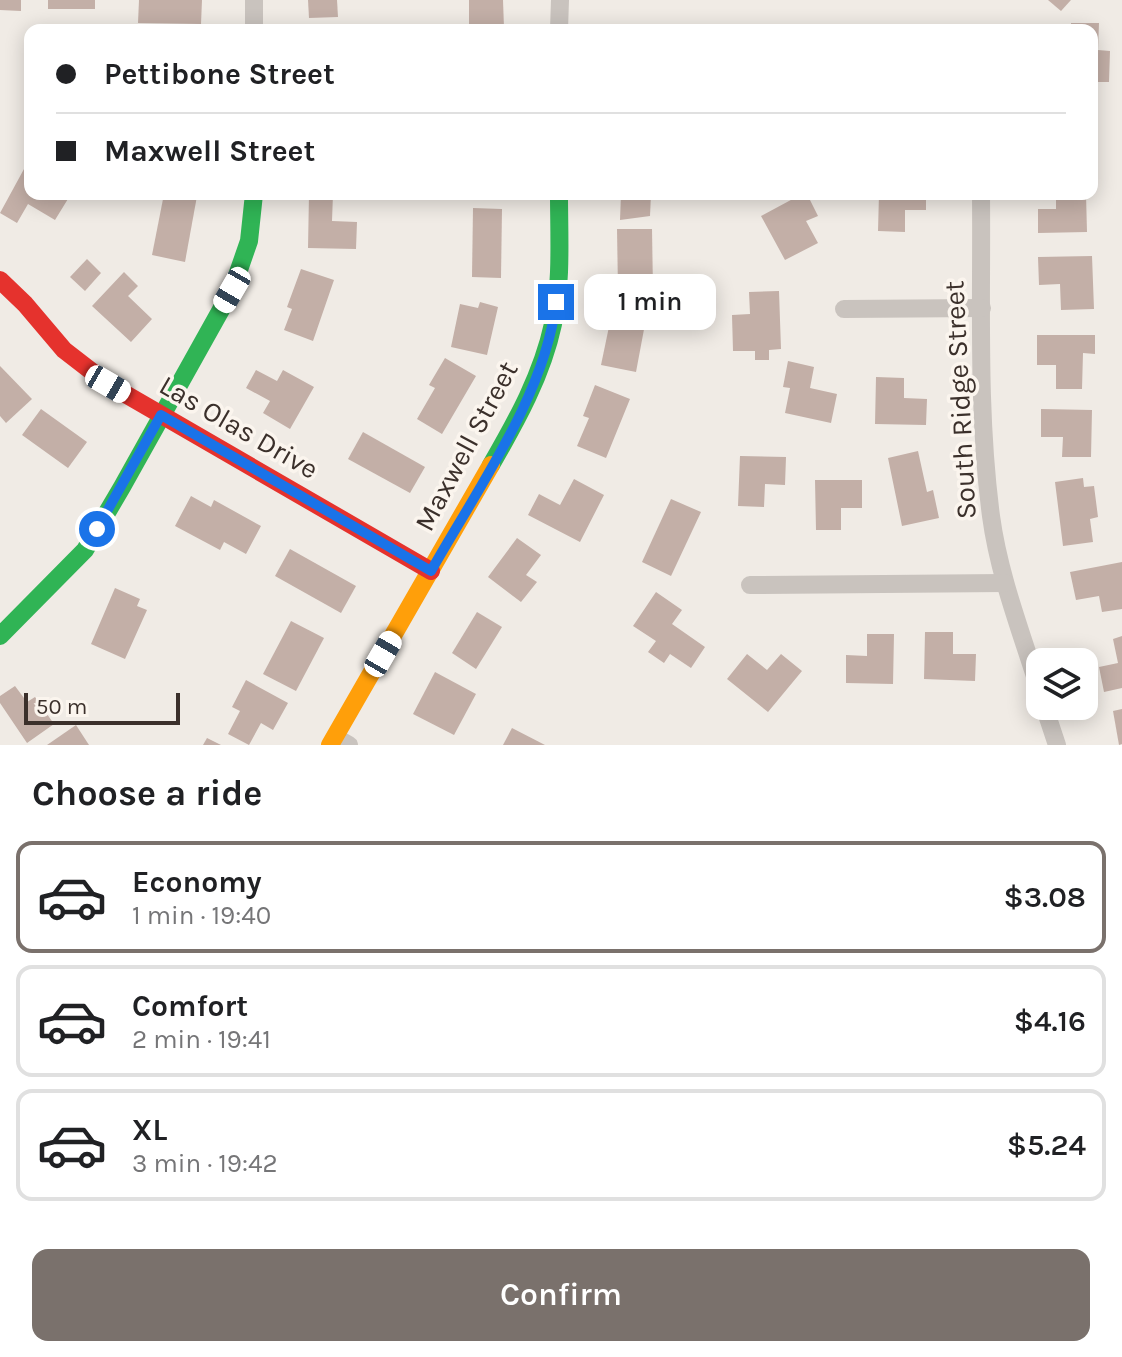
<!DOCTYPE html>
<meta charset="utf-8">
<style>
body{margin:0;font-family:Karla,sans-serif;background:#f6f6f6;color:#202124;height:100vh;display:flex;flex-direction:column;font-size:30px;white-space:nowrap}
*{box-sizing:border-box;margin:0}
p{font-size:26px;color:#757577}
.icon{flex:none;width:44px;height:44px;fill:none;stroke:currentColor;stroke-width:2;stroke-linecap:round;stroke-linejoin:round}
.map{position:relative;height:745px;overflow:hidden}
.sheet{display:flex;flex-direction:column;background:#fff;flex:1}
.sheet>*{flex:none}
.banner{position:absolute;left:24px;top:24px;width:1074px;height:176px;border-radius:16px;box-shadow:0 4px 20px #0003;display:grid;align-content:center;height:176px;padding:0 32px;background:#fff}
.tools{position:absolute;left:1026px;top:648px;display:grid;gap:16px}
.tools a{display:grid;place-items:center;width:72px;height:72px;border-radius:16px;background:#fff;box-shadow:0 4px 20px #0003;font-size:40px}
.scale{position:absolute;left:24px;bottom:20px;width:156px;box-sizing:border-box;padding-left:8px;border:4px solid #3b302b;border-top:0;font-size:22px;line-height:28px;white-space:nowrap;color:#3b302b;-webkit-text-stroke:6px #fbf5ee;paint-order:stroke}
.end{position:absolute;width:36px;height:36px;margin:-18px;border:10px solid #1a73e8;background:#fff;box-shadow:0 0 0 4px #fff}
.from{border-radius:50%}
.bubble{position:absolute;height:56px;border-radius:16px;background:#fff;box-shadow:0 4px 20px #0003;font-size:26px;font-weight:600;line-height:56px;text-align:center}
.car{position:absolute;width:24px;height:48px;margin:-24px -12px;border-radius:10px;box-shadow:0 0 6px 2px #0007;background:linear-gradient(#fff 24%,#345 0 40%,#fff 0 76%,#345 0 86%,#fff 0)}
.banner b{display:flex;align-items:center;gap:28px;height:76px;font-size:30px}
.banner b+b{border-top:2px solid #e0e0e0}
.banner i{width:20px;height:20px;background:#202124}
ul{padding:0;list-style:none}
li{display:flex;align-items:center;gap:24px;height:112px;margin:0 16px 12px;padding:0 16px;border:4px solid #e0e0e0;border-radius:16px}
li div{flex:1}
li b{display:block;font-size:30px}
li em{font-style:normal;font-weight:600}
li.current{border-color:#7a716c}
li>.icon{width:72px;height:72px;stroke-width:1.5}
h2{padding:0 32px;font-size:36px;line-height:96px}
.button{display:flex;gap:16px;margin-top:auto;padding:16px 32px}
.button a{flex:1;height:92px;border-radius:16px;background:#7a716c;color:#fff;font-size:32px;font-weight:600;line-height:92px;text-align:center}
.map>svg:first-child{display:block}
.building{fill:#c3afa7}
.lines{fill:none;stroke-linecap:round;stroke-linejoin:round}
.street{stroke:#c9c3be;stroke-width:18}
.fast{stroke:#30b455;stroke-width:18}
.slow{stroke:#ff9f0a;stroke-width:18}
.jam{stroke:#e5322d;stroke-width:18}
.route{stroke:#1a73e8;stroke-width:10}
.labels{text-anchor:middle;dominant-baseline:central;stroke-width:7;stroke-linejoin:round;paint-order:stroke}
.street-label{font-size:28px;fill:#3b302b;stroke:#fbf5ee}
</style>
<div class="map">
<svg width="1122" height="745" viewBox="0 0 1122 745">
<rect width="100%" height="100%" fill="#f0ebe5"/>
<g class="building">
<path d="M0,0H21V11L0,10Z"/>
<rect x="48" y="0" width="47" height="9"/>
<path d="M139,0H202L201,24L138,23Z"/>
<path d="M308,0H337L338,17L309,18Z"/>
<path d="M469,0H503L504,28L469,29Z"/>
<path d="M1048,0H1071L1061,11Z"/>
<path d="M1071,23H1099L1098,50L1110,51L1109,82H1092V30H1071Z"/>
<path d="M30,158V194H71L55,220L28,204L17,223L0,213Z"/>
<path d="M164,194L197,196L185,262L152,255Z"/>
<path d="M309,194H333L332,221L357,222L356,249L308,248Z"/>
<path d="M621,194H651L650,216L620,220Z"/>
<path d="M802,194H807L818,216L806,221L818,243L785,260L761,216Z"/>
<path d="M879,194H926V210H905V232L878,231Z"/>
<path d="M1056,194H1086L1087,232L1038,233V209H1056Z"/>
<path d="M473,208L502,209L501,278L472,277Z"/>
<path d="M617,229H652L653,290H618Z"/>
<path d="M1092,256L1094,309L1061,310L1060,284L1039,285L1038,257Z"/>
<path d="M87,259L101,273L85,291L70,277Z"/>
<path d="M301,269L334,280L313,341L284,330L292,309L287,307Z"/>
<path d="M124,272L138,286L128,296L152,319L131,342L92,306Z"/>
<path d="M779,291L781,349L769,350V360H755V351H733L732,315L750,314L749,292Z"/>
<path d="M480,302L498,307L487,355L451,347L460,304L478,308Z"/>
<path d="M611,317L645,324L636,372L601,365Z"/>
<path d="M1037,335H1095V354L1083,353L1082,389H1056V365H1037Z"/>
<path d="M445,358L476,376L442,434L417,419L435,388L429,385Z"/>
<path d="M788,361L814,367L810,388L837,394L831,423L785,413L790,388L783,387Z"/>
<path d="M0,366L32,399L6,423L0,416Z"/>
<path d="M256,370L277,381L283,370L314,387L290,429L263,413L270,401L246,388Z"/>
<path d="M876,377L904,378V398L927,399L926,425L875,424Z"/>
<path d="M595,385L630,399L606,458L577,446L589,418L583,416Z"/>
<path d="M41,409L87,442L68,468L22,435Z"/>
<path d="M1041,409L1092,410L1091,457H1062L1063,437H1041Z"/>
<path d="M363,432L425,467L410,493L348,459Z"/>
<path d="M918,451L927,492L933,490L939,518L902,526L888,458Z"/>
<path d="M740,456L786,457L785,485L765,484L764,507L738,506Z"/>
<path d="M1083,478L1084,487L1094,486L1098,517L1090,519L1093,542L1063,546L1055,482Z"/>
<path d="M574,479L604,495L580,542L528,515L539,494L560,505Z"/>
<path d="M815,480H862V508H841V530H816Z"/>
<path d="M191,496L211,507L214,500L261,526L246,554L224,542L220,550L175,526Z"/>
<path d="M671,499L701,512L671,576L642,562Z"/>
<path d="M517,538L541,555L526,575L537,582L521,602L488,577Z"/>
<path d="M290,549L356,586L341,613L275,576Z"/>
<path d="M1122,562V609L1102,612L1099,596L1076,600L1070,572Z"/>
<path d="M115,588L140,599L137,606L147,610L125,659L91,644Z"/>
<path d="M656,592L682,610L672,624L705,647L691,668L670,654L664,663L648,652L656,641L633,626Z"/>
<path d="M477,612L502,627L476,669L452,653Z"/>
<path d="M291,621L324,638L296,691L263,674Z"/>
<path d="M925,632H953V654H976L975,681L924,679Z"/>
<path d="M867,634H894L893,684L846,683V655L867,656Z"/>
<path d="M1122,636V688L1104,692L1099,667L1118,663L1113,639Z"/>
<path d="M747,654L767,670L781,654L802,671L768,712L727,679Z"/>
<path d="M435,672L476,694L454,735L413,714Z"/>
<path d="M246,680L288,703L273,730L261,723L249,745L228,734L240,711L232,707Z"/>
<path d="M15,686L27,702L35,697L54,724L27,743L0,703V696Z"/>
<path d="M1122,709V744L1119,745L1113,711Z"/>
<path d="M76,725L89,745H47Z"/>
<path d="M512,728L545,745H503Z"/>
<path d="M207,738L221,745H203Z"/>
</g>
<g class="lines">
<g class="street">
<path d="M254,0V30"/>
<path d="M559,30L560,0"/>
<path d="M981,194C982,301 977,410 991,516C999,576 1022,634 1040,692"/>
<path d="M844,309L982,308"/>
<path d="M750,585L1005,583"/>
<path d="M1044,706L1057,745"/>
<path d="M335,737L349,745"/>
</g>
<g class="fast">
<path d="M491,465C517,420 542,375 553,324C562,281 559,237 559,194"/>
<path d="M0,636L85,550L122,487L232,290L249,241L254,194"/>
</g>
<path class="slow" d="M330,745L491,465"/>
<path class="jam" d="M0,280L25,304L64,350L108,384L431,571"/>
</g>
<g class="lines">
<path class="route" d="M97,529L161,415L431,571C476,491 546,394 556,302"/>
</g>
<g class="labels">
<g class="street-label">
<text transform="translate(960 400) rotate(-93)">South Ridge Street</text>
<text transform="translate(239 427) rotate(30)">Las Olas Drive</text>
<text transform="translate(466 446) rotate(-62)">Maxwell Street</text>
</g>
</g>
</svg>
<div class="tools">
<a><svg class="icon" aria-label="layers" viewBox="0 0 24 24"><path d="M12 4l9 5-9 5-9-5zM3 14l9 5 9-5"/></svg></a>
</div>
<div class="scale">50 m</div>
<i class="end from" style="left:97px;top:529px"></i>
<i class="end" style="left:556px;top:302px"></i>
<div class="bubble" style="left:584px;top:274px;width:132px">1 min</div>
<i class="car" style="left:232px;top:290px;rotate:210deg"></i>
<i class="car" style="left:108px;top:384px;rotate:120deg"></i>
<i class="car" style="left:383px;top:654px;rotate:30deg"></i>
<div class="banner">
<b><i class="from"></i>Pettibone Street</b>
<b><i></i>Maxwell Street</b>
</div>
</div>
<section class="sheet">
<h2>Choose a ride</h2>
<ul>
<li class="current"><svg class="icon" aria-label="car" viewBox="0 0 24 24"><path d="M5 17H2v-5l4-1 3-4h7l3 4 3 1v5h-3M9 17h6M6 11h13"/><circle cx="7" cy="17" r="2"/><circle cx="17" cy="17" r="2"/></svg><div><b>Economy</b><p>1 min · 19:40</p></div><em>$3.08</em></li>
<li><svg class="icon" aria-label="car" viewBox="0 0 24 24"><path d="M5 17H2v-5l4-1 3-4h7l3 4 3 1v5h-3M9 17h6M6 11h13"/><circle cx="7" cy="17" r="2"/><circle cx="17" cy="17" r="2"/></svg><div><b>Comfort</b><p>2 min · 19:41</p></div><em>$4.16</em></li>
<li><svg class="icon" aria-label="car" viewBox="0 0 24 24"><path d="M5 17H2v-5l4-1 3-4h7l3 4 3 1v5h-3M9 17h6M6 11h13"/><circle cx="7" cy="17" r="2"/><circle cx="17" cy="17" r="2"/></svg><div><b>XL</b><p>3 min · 19:42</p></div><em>$5.24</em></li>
</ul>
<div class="button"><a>Confirm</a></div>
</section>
